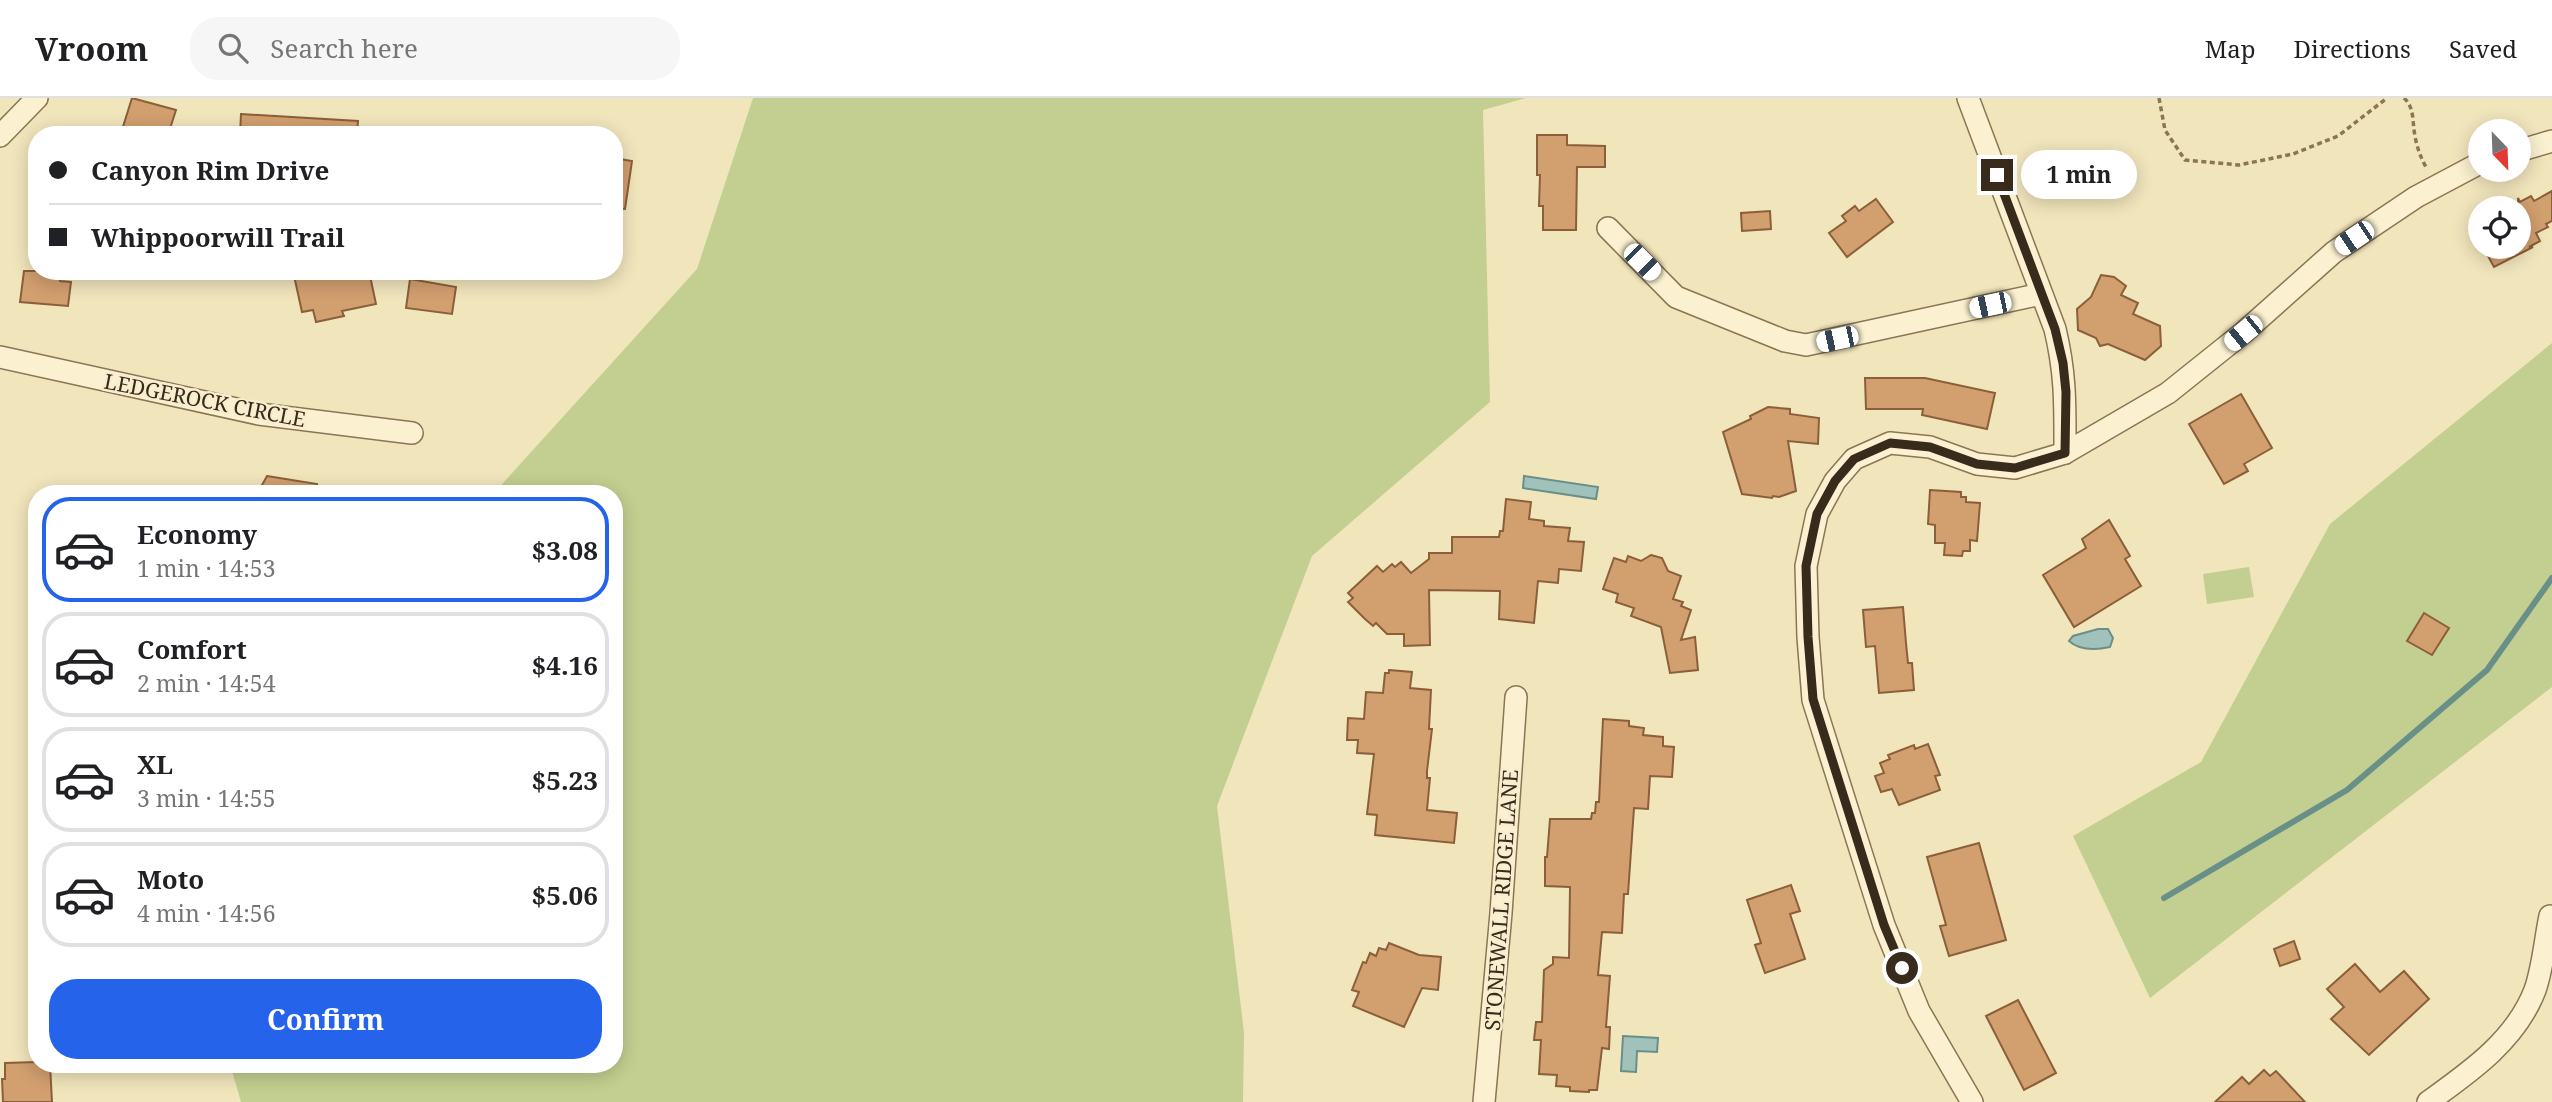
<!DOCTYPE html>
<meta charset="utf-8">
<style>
body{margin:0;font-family:"Noto Serif",serif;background:#f6f6f6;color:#202124;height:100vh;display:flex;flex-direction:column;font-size:26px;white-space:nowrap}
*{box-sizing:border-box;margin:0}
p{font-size:23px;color:#757577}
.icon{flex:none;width:38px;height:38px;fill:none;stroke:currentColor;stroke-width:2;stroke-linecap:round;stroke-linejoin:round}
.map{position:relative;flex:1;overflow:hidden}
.sheet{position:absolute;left:28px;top:387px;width:595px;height:588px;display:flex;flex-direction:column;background:#fff;border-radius:28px;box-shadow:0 4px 18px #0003}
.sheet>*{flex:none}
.banner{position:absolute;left:28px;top:28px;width:595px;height:154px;border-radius:28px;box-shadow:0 4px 18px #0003;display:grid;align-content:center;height:154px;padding:0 21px;background:#fff}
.needle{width:46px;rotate:157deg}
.controls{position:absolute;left:2468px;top:21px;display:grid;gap:14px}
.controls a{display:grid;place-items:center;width:63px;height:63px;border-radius:50%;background:#fff;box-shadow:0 4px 18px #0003;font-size:35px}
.end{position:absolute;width:32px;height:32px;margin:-16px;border:9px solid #382b1b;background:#fff;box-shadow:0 0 0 4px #fff}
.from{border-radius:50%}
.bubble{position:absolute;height:49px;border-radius:24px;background:#fff;box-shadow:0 4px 18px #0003;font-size:23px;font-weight:700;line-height:49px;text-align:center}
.car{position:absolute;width:21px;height:42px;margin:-21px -10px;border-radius:9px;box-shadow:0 0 5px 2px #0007;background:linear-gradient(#fff 24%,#345 0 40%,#fff 0 76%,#345 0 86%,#fff 0)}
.banner b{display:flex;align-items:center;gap:24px;height:66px;font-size:26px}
.banner b+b{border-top:2px solid #e0e0e0}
.banner i{width:18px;height:18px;background:#202124}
ul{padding:12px 0 0;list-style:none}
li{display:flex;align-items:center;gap:21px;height:105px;margin:0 14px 10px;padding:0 7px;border:4px solid #e0e0e0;border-radius:28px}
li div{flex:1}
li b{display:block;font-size:26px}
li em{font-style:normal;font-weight:700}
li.current{border-color:#2563eb}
li>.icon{width:63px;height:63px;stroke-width:1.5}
.primary-button{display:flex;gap:14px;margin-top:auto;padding:14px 21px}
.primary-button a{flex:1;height:80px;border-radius:28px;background:#2563eb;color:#fff;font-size:28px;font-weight:700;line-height:80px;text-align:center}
header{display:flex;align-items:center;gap:42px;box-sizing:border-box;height:98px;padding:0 35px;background:#fff;border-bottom:2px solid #e0e0e0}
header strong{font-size:33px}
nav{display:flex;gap:38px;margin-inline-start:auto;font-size:24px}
.search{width:490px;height:63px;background:#f6f6f6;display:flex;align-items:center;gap:18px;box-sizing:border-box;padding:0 24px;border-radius:28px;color:#757577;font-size:26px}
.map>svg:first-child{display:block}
.green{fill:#c3cf90}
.water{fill:#a1c2ba;stroke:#689089;stroke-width:2}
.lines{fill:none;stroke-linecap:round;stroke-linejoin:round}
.stream{stroke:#689089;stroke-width:6}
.building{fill:#d29f6f;stroke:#8b5f39;stroke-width:2}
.minor-casing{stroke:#8a7555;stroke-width:24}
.path{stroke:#8a7555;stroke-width:3.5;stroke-dasharray:5 3.5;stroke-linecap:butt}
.minor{stroke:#fbf1d0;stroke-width:21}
.route{stroke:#382b1b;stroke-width:9}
.labels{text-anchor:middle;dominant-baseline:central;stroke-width:5;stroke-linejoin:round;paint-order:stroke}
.street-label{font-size:21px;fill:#382b1b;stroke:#f8eecd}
</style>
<header>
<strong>Vroom</strong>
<div class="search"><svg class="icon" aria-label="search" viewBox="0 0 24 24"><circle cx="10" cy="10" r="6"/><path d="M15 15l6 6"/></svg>Search here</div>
<nav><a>Map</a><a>Directions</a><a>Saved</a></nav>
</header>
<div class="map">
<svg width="2552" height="1004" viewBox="0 0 2552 1004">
<rect width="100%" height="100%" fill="#f1e5bc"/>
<g class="green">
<path d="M753,0H1526L1483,12L1490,304L1312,458L1217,708L1244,935L1243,1004H241L230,966H614V396L494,395L697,171Z"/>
<path d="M2552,245V589L2150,900L2073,738L2201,664L2330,426Z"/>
<path d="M2249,469L2254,499L2207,506L2203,476Z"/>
</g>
<g class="water">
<path d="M1524,378L1598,389L1596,401L1523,390Z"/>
<path d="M2098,531H2108L2113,540L2110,549C2096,552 2080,553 2069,543L2073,538Z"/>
<path d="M1623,938L1658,940L1657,954L1637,953L1636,974L1621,973Z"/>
</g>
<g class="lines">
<path class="stream" d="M2164,800L2347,692L2487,572L2552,480"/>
</g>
<g class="building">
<path d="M132,0L176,12L168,37H136L122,32Z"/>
<path d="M241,16L358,23L357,37H240Z"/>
<path d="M1537,37H1567V47L1605,48V69H1577L1576,132H1543V108H1539L1540,77H1537Z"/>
<path d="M614,60L632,63L625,111L614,110Z"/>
<path d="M2552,93V123L2546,126L2548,129L2536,135L2540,143L2529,149H2533L2494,169L2483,149H2518V100L2520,104L2531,98L2534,103Z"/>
<path d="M1876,101L1893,124L1847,159L1829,135L1846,123L1842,118L1855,108L1859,113Z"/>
<path d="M1770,113L1771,131L1742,133L1741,115Z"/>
<path d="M24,173H61L60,183L71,184L68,208L20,204Z"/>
<path d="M293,173H369L376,206L342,213L344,218L316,224L313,212L302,214Z"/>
<path d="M2101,177L2114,179L2126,188L2121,197L2138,205L2133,216L2160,228L2161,248L2145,262L2108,246L2100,248L2096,240L2078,232L2077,211L2091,199Z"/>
<path d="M410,181L456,189L452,216L406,210Z"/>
<path d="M1865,280H1925L1995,295L1987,331L1922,317L1923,311H1866Z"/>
<path d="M2241,296L2272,350L2244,366L2248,373L2224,386L2189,326Z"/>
<path d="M1768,309L1790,311V316L1819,320L1818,346L1788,343L1796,393L1779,399L1773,398L1772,400L1742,396L1723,334L1751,321L1750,318Z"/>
<path d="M267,378L317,386L316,396H257Z"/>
<path d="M1930,392L1961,394V399H1966V404L1980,405L1977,443L1970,442V453H1963L1962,458L1944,457L1945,445H1935V427L1928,426Z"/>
<path d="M1506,401L1531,404L1529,421L1544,423V428L1570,430L1568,443L1584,444L1581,473L1559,471L1558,485L1538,483L1534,525L1499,521L1500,493L1429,492L1430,547L1404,548V536H1387L1376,525L1373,528L1365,521L1348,504L1353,500L1348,495L1377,468L1383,474L1392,466L1395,469L1401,464L1411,475L1429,461V455H1452V439H1499L1500,433H1503Z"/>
<path d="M2109,422L2130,458L2125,461L2141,488L2074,529L2043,477L2086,450L2082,441Z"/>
<path d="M1651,457L1662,460L1668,473L1681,478L1673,501L1683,504L1681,508L1691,512L1681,542L1695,539L1698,572L1670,575L1661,529L1631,518L1634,510L1616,504L1618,496L1603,491L1614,460L1626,464L1628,458L1641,463Z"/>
<path d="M1903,509L1906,545L1908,565H1912L1914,592L1879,595L1875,548L1866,549L1863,512Z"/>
<path d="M2424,515L2449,530L2432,557L2407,543Z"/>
<path d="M1389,572L1412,574L1410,590L1431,592L1429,631H1432L1427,673V680H1430L1427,712L1457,715L1454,745L1375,737L1377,717L1367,716L1374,656L1357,655L1358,642H1347L1348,620L1364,621L1366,594L1383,595L1385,575H1389Z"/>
<path d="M1603,621L1629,623V628L1644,630L1643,637L1663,639V648L1674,649L1672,679L1650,678L1648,711L1634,710L1628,796H1624L1622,835L1602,834L1598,877L1610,878L1606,929H1610L1609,951L1602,950L1597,992H1589V994L1570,993V989L1556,988L1557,977L1539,976L1541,942H1534L1536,924H1542L1544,872L1553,866V859L1569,860L1570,789L1545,788V759H1547L1550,721H1591L1592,715H1595L1596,704H1599Z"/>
<path d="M1928,646L1940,677L1935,678L1940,692L1899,707L1892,691L1881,694L1875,678L1884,675L1880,665L1890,661L1888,657L1914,647L1915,651Z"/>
<path d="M1979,745L2006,842L1949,858L1940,828L1946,827L1927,759Z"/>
<path d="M1791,787L1800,813L1790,816L1805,861L1765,875L1755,847L1761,845L1747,802Z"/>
<path d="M2294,843L2300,861L2280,868L2274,851Z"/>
<path d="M1389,845L1419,857L1441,859L1438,892L1422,890L1404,929L1353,908L1359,894L1352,892L1363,864L1366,865L1370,855L1376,858L1379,850L1386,852Z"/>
<path d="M2355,866L2380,894L2404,873L2429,901L2369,957L2331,921L2344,909L2327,891Z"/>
<path d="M2018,902L2056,975L2024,992L1986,918Z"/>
<path d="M37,964V966H50L52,1004H3L2,981H5V965Z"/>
<path d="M2264,972L2270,978L2276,973L2305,1004H2215L2242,979L2249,986Z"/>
</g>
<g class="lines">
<g class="minor-casing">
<g id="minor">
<path d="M1968,0L2055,231C2066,277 2065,308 2065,355"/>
<path d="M0,38L37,0"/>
<path d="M2518,53L2552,43"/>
<path d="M1608,130L1676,199L1785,243L1806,247L2041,196"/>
<path d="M0,259L259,316L412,335"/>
<path d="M1484,1004L1501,815L1516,599"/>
<path d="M1972,1004L1919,913L1884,827L1813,602L1808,539L1806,468L1817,416L1835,383L1854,361L1890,345L1930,349L1977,366L2015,370L2065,355L2168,295L2243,235L2334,154L2416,99L2480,65"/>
<path d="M2428,1004C2470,974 2516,942 2535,892C2543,869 2545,842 2550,818"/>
</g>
</g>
<g class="path">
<path d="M2159,0L2165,32L2185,62L2239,67L2293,56L2338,38L2387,0"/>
<path d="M2404,0C2415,10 2412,24 2415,38C2417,50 2421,60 2427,71"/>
</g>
<use href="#minor" class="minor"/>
</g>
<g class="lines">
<path class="route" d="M1902,870L1884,827L1813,601L1808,539L1806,468L1817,416L1835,383L1854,361L1890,345L1930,349L1977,366L2015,370L2065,355L2066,294L2063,265L2055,231L1997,77"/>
</g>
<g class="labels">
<g class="street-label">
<text transform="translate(205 302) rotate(11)">LEDGEROCK CIRCLE</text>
<text transform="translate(1501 802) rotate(-86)">STONEWALL RIDGE LANE</text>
</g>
</g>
</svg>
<div class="controls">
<a><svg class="needle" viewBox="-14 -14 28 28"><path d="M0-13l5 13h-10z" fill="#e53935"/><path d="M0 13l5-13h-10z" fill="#757577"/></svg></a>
<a><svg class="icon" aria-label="locate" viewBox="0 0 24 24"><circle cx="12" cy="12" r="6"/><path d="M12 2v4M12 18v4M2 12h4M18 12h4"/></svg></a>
</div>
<i class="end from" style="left:1902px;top:870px"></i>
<i class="end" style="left:1997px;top:77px"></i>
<div class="bubble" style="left:2021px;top:52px;width:116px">1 min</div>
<i class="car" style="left:2354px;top:140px;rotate:236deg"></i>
<i class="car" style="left:1642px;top:164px;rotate:135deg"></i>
<i class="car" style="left:1990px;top:207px;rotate:258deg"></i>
<i class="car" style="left:2243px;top:235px;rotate:231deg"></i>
<i class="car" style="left:1837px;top:241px;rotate:258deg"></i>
<div class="banner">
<b><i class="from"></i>Canyon Rim Drive</b>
<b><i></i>Whippoorwill Trail</b>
</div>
<section class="sheet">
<ul>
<li class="current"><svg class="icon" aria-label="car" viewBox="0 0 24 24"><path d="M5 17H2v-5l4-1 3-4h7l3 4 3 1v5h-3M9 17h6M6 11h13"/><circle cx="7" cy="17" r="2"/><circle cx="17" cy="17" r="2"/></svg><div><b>Economy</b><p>1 min · 14:53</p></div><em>$3.08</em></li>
<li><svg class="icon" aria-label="car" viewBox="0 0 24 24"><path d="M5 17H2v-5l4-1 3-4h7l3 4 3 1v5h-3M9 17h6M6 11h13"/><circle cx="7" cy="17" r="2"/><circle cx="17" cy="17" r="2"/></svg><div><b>Comfort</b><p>2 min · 14:54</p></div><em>$4.16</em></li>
<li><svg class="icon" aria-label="car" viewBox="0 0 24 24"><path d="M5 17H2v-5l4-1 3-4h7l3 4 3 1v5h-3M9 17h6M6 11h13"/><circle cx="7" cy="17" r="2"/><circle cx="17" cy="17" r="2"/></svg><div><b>XL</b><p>3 min · 14:55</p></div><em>$5.23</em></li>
<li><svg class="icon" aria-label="car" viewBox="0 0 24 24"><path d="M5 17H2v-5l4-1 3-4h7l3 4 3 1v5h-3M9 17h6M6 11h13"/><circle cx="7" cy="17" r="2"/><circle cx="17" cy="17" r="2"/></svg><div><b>Moto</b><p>4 min · 14:56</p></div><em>$5.06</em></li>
</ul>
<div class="primary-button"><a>Confirm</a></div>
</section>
</div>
